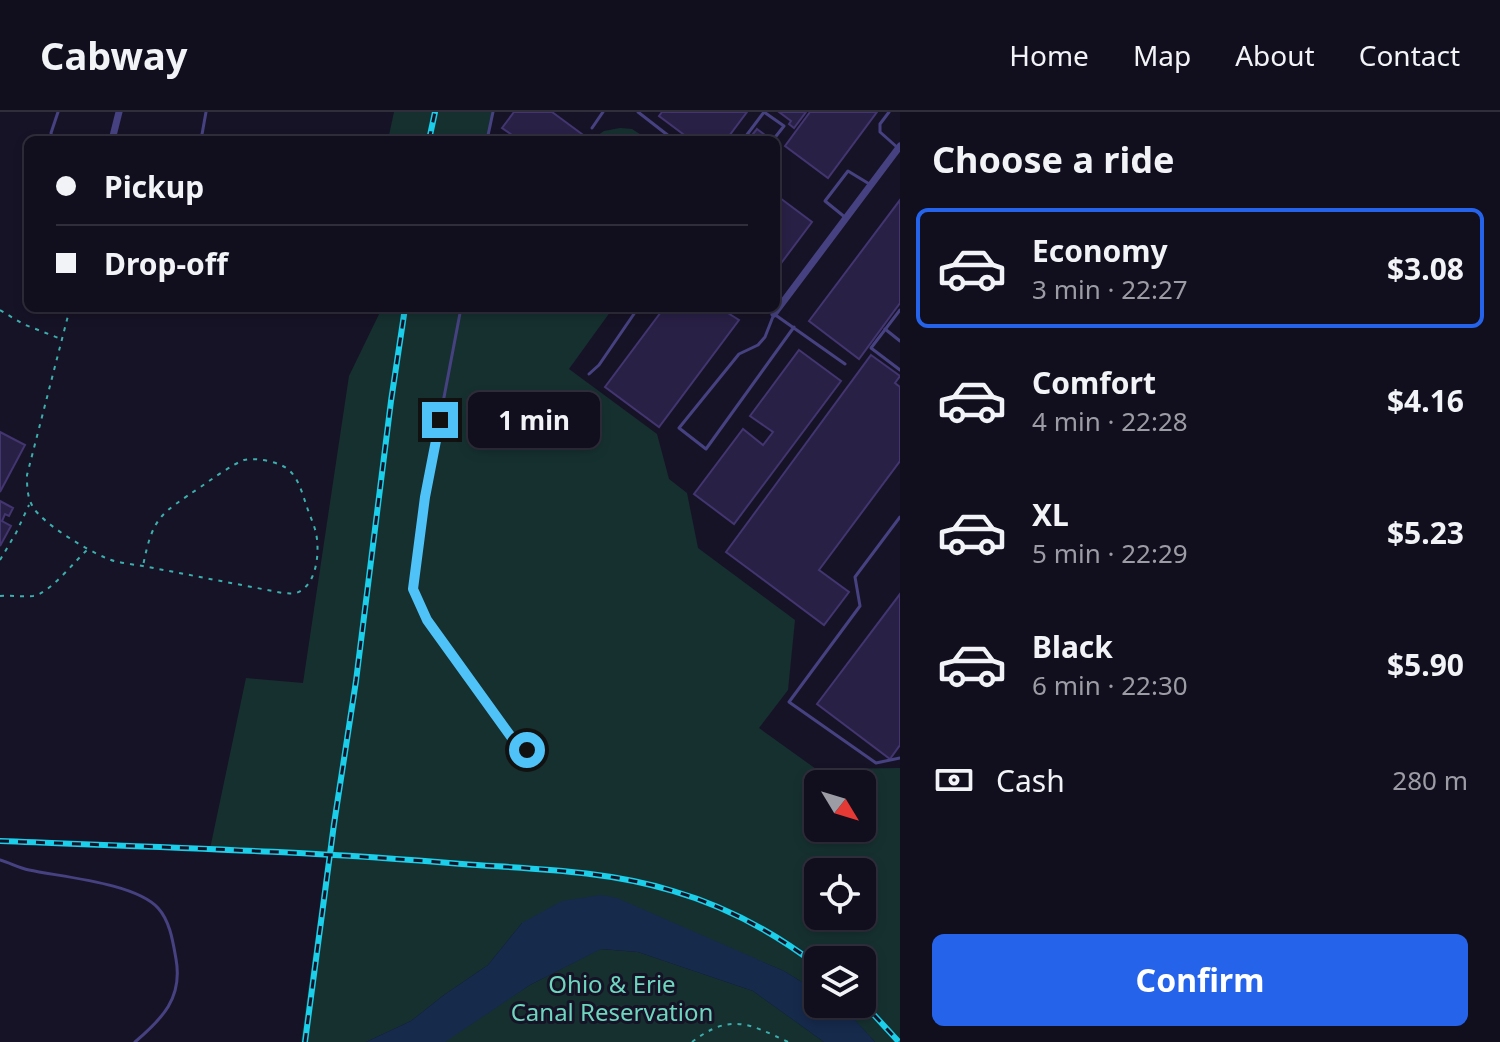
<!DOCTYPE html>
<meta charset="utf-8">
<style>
body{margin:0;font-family:"Noto Sans",sans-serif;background:#1a1726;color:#f1f3f6;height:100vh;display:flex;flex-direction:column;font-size:30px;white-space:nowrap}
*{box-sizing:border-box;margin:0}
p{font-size:26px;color:#9c9ca4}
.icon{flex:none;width:44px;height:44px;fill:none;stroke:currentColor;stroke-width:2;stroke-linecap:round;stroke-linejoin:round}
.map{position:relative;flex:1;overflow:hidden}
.sheet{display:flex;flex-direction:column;background:#110e1d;width:600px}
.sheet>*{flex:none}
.guide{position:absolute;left:24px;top:24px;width:756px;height:176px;border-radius:12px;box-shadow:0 4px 12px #0003,0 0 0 2px #302e3b;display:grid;align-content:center;height:176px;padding:0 32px;background:#110e1d}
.needle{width:52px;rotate:128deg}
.buttons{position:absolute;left:804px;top:658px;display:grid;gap:16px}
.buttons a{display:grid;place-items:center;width:72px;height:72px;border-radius:12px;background:#110e1d;box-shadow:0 4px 12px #0003,0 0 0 2px #302e3b;font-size:40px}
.end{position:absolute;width:36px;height:36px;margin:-18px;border:10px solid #4fc3f7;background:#111;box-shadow:0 0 0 4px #111}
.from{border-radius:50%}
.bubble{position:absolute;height:56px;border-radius:12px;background:#110e1d;box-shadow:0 4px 12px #0003,0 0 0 2px #302e3b;font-size:26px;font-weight:700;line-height:56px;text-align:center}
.guide b{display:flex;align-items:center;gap:28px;height:76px;font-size:30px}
.guide b+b{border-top:2px solid #302e3b}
.guide i{width:20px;height:20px;background:#f1f3f6}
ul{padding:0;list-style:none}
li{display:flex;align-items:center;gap:24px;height:120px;margin:0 16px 12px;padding:0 16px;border:4px solid transparent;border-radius:12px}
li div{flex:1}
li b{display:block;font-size:30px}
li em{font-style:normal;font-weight:700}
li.selected{border-color:#2563eb}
li>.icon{width:72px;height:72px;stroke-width:1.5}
h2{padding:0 32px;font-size:36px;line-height:96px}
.pay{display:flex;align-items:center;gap:20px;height:88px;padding:0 32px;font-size:30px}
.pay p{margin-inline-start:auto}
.action{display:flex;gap:16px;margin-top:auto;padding:16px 32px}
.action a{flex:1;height:92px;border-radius:12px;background:#2563eb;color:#fff;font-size:32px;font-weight:700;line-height:92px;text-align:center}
header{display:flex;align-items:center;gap:48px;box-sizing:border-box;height:112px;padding:0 40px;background:#110e1d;border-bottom:2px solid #302e3b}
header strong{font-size:38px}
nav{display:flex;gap:44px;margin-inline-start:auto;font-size:28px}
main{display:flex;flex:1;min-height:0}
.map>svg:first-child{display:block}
.green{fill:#163030;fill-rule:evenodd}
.water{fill:#162a4c}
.building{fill:#292046;stroke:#423570;stroke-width:2}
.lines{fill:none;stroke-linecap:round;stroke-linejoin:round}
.path{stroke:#3cafac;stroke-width:2;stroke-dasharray:4 6;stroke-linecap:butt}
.lane{stroke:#464281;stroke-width:3}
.street{stroke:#464281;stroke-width:7}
.rail-casing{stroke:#1bcee9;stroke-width:6}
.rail{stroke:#171327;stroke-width:3;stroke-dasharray:9;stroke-linecap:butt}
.route{stroke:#4fc3f7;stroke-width:10}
.labels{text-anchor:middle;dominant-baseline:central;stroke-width:6;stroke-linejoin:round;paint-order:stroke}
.park-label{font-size:24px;fill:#6ed5bf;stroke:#171327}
</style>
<header>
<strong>Cabway</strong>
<nav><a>Home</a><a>Map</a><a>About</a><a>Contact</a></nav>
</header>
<main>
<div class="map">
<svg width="900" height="930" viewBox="0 0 900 930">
<rect width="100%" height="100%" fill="#171327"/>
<g class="green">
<path d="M394,0H493L487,28H388Z"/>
<path d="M620,16L632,17L649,28H591L604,19Z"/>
<path d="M382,196H613L569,257L657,322L669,367L687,381L698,436L795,508L788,578L759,616L816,657L900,656V930H875L843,896L837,892H862V848H818V880L784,859L712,829L522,811L488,853L444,883L411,909L366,930H301L327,742L210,737L246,566L303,571L349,264ZM818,672H862V716H818ZM818,760H862V804H818Z"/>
<path d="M600,837L638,840L753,879L824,930H442L530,873Z"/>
</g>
<path class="water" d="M601,783L617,786L784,859L818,880V892H837L843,895L875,930H824L753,879L638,840L601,837L530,873L445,930H366L411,909L444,883L488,853L522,811L562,789Z"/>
<g class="building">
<path d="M514,0H552L590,28H512L515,25L502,16Z"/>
<path d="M662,0H747L726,28H691L659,4Z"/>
<path d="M779,0H806L794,16L789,12L791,9Z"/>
<path d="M810,0H877L828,66L785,34Z"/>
<path d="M757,17L769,26L768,28H748Z"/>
<path d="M776,83L812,110L776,158Z"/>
<path d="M900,88V191L859,247L809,209Z"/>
<path d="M664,196H732L728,201L739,208L659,315L605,275Z"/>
<path d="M799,238L841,269L734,412L694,382L743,317L763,333L773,320L750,304Z"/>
<path d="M871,243L900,264L895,271L900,275V349L819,458L849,480L824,513L726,440Z"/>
<path d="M0,320L25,333L0,380Z"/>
<path d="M0,389L13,396L9,404L5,402L2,409L11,414L0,434Z"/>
<path d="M900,482V633L890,647L817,592Z"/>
</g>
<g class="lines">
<g class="path">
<path d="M70,196L27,363C27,374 27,385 33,395C43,412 87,438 106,446C117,451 131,452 143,454L283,481C288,481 292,482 296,481C317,474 320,440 316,421C314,412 309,402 306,392C302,381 299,368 290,359C281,350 257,345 244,348C233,352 212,367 202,374C161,402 153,403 143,454"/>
<path d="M0,198L23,212L61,227"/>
<path d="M0,448L16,421L29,393"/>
<path d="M0,484C11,483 22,485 33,484C49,482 74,450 87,438"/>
<path d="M692,930C730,901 748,911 788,930"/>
</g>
<g class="lane">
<path d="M638,0L674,28"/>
<path d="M764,0L784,14L773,28"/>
<path d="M889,0L880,12V20L898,36"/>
<path d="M592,16L603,0"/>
<path d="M56,28L52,25L51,21L58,0"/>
<path d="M201,28L206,0"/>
<path d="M487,28L493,0"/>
<path d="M743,28L764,0"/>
<path d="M846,106L825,89L848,59L871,73"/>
<path d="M461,196L425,385L413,477L427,508L512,626L527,638L540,642"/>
<path d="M900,198L871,236L900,258"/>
<path d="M794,215L706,337L679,316L739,242L758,233L765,225L774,202L845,252"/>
<path d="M885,217L900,229"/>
<path d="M589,262L599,253L638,196"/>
<path d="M900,405L855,465L860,494L789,590L876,651L900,646"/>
<path d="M0,748C10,751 19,756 29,758C62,765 135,771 158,796C170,809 173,830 176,847C183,886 162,907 135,930"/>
</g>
<g class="street">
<path d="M112,28L119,0"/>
<path d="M774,202L900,34"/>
</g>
<g class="rail-casing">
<g id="rail">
<path d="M429,28L435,0"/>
<path d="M0,729C154,735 308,739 462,752C532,757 605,758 673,779C725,794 775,821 818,854"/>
<path d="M862,890L899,930"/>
<path d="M305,930L334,712L356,569L391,289L405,196"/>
</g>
</g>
<use href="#rail" class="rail"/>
</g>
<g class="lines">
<path class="route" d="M440,308L425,385L413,477L427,508L512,626L527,638"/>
</g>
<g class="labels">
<g class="park-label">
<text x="612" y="871">Ohio &amp; Erie<tspan x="612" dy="28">Canal Reservation</tspan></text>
</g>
</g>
</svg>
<div class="buttons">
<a><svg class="needle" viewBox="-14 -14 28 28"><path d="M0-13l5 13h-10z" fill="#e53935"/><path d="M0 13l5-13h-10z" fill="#9c9ca4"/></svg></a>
<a><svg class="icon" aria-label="locate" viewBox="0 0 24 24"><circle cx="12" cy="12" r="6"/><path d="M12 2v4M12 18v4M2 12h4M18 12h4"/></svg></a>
<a><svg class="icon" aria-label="layers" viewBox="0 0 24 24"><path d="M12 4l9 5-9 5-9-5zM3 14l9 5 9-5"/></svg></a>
</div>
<i class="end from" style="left:527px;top:638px"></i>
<i class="end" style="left:440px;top:308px"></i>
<div class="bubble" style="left:468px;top:280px;width:132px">1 min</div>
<div class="guide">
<b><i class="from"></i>Pickup</b>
<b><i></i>Drop-off</b>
</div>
</div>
<section class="sheet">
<h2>Choose a ride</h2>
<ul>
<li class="selected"><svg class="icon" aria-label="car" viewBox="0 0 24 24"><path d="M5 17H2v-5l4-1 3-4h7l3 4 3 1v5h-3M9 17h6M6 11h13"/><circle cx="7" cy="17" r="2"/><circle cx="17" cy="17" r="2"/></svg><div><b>Economy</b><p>3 min · 22:27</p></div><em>$3.08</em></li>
<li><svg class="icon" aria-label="car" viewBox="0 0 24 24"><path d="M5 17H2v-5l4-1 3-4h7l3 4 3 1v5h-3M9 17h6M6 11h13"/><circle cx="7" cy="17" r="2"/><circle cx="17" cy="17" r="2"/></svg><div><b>Comfort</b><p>4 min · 22:28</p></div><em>$4.16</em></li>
<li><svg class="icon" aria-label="car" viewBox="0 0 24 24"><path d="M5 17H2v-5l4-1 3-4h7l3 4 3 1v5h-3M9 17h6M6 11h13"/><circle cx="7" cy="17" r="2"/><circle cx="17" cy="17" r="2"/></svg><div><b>XL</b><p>5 min · 22:29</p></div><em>$5.23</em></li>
<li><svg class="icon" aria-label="car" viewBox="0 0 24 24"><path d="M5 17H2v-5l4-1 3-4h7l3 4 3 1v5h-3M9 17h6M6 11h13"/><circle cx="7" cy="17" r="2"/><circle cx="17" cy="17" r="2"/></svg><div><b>Black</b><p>6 min · 22:30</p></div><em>$5.90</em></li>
</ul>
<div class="pay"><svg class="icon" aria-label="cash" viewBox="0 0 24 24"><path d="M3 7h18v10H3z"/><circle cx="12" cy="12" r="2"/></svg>Cash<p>280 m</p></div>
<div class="action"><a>Confirm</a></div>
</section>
</main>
